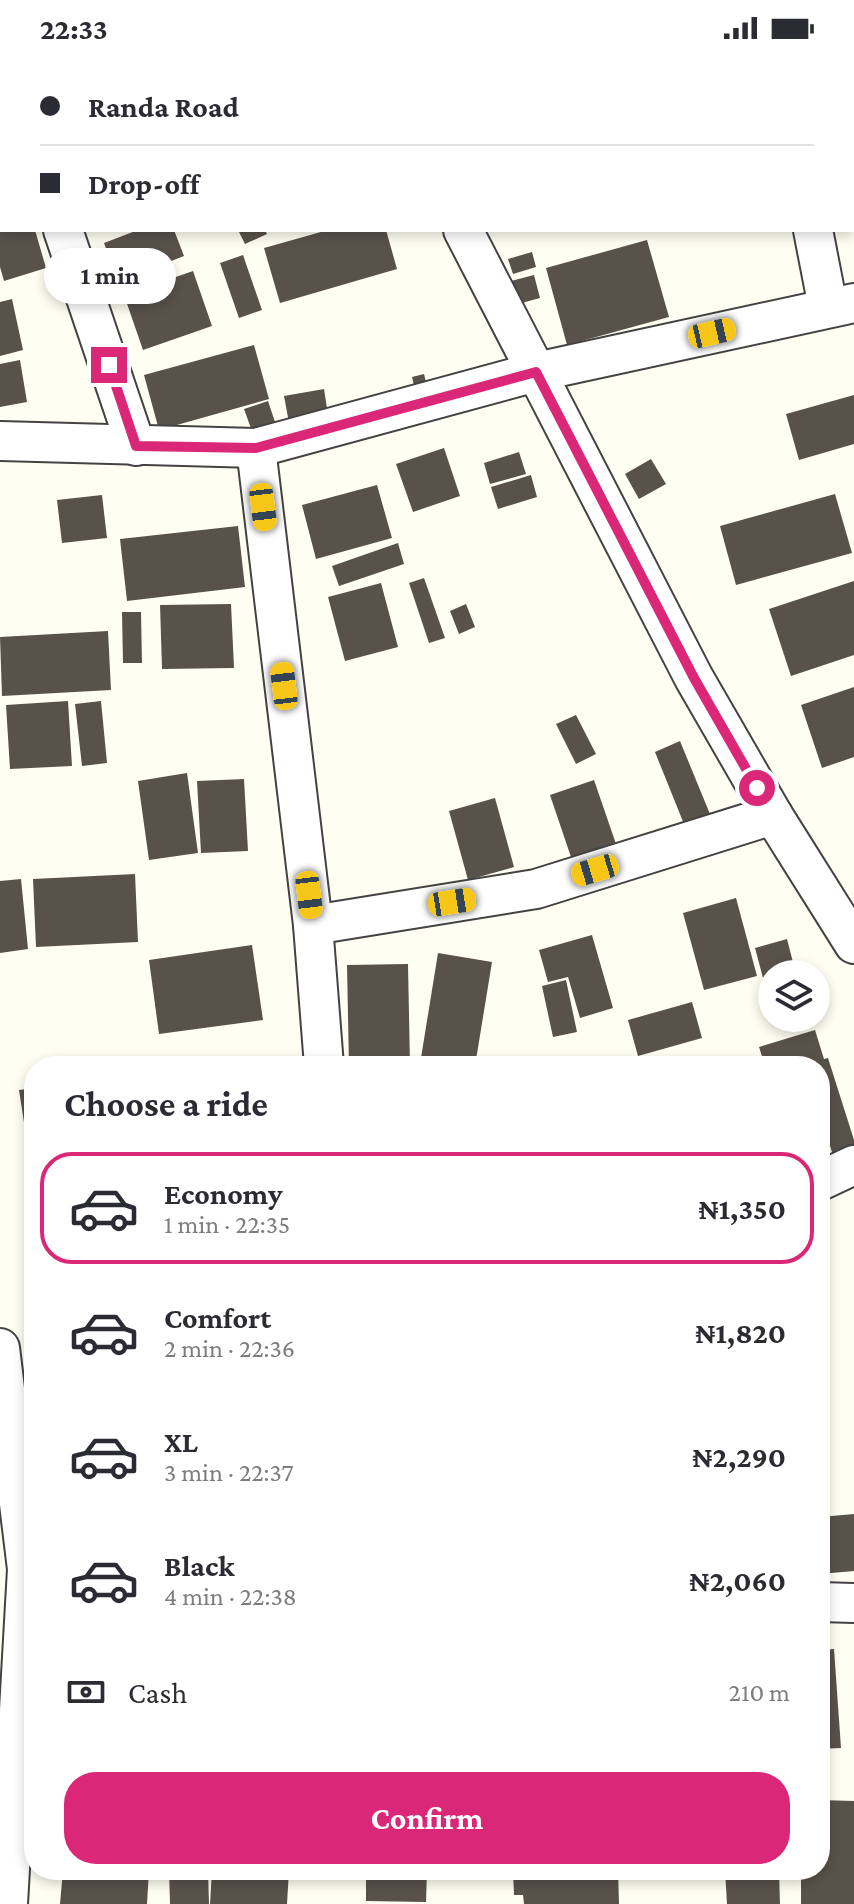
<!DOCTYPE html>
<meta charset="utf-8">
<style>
body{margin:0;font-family:"Crimson Pro",serif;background:#f2f2f3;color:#2b2b33;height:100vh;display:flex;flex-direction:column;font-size:30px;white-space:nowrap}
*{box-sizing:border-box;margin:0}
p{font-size:26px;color:#7c7c81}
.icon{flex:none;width:44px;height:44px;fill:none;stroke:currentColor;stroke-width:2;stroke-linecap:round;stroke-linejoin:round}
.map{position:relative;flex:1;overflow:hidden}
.details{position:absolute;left:24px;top:1000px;width:806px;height:824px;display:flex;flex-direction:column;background:#fff;border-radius:32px;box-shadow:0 4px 12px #0003}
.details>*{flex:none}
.top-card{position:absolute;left:0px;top:0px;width:854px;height:176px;box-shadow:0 4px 12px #0003;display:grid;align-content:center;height:176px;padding:0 40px;background:#fff}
.controls{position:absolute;left:758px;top:904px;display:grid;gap:16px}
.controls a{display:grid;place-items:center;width:72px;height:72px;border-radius:50%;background:#fff;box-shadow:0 4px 12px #0003;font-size:40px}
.end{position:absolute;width:36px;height:36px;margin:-18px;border:10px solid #db2777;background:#fff;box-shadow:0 0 0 4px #fff}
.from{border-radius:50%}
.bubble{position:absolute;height:56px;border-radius:28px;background:#fff;box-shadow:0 4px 12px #0003;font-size:26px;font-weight:700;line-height:56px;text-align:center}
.car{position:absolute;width:24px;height:48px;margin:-24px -12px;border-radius:10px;box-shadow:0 0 6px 2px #0007;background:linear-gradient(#f5c518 24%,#345 0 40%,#f5c518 0 76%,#345 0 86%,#f5c518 0)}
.top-card b{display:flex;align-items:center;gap:28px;height:76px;font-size:30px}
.top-card b+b{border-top:2px solid #e1e1e2}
.top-card i{width:20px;height:20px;background:#2b2b33}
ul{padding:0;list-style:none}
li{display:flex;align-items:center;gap:24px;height:112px;margin:0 16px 12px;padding:0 24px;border:4px solid transparent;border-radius:32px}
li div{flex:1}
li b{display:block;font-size:30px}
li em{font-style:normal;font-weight:700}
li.selected{border-color:#db2777}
li>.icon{width:72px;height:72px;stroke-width:1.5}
h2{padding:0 40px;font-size:36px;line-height:96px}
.pay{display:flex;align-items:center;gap:20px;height:88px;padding:0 40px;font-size:30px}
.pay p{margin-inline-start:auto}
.cta{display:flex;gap:16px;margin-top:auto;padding:16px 40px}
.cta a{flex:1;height:92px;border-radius:32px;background:#db2777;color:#fff;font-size:32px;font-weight:700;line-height:92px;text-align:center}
.status{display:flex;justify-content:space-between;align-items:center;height:56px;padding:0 40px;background:#fff;direction:ltr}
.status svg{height:22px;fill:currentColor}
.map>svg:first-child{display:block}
.building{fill:#59524b}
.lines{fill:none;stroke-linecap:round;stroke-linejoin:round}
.minor-casing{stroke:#434343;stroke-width:42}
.minor{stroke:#fff;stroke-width:38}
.route{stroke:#db2777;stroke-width:10}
</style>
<div class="status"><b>22:33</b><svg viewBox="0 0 49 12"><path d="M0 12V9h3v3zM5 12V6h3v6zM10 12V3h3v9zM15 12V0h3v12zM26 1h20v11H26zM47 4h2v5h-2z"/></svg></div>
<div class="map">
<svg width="854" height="1848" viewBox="0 0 854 1848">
<rect width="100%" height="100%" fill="#fffef2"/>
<g class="building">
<path d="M0,174H35L46,212L4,225L0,211Z"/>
<path d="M138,174H174L184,200L133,220L124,195L109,201L104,187Z"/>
<path d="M238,174H265L267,178L245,188Z"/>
<path d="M328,174H386L397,213L280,247L264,192Z"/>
<path d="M647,184L669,261L567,289L546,212Z"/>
<path d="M532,196L536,211L513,218L508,203Z"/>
<path d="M243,199L262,254L239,262L220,207Z"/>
<path d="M193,215L212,270L143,294L124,239Z"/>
<path d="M534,219L540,242L518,248L511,225Z"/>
<path d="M12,243L23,294L0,300V246Z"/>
<path d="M254,289L269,343L159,374L144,319Z"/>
<path d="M20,304L27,346L0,351V308Z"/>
<path d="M424,318L430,343L418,346L412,321Z"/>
<path d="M324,333L329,365L290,372L284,340Z"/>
<path d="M854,339V388L799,404L786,358Z"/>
<path d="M268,345L276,369L253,378L244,353Z"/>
<path d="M444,392L460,440L413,456L396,408Z"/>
<path d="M519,396L526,418L490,428L484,407Z"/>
<path d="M651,403L666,428L639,443L625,418Z"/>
<path d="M531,419L537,441L498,453L491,431Z"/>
<path d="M377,429L392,482L316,503L302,449Z"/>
<path d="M835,438L852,497L736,529L720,470Z"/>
<path d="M102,439L107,482L62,487L57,444Z"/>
<path d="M238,470L245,531L127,545L120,483Z"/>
<path d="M398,487L404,508L339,530L332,510Z"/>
<path d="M424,522L445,582L429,587L409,527Z"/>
<path d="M854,525V599L791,620L769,553Z"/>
<path d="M381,527L398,591L345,605L328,541Z"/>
<path d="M231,548L234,612L162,613L160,549Z"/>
<path d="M466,548L475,571L459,578L450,555Z"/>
<path d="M122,556H141L142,607H123Z"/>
<path d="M108,575L111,634L2,640L0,581Z"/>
<path d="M854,631V701L822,712L801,649Z"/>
<path d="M68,645L72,710L10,713L6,649Z"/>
<path d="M101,645L107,707L82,710L75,648Z"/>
<path d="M576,659L596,698L576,708L556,668Z"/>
<path d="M680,685L712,763L686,773L655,696Z"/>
<path d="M187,717L198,797L149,804L138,725Z"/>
<path d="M244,723L248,795L201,797L197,725Z"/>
<path d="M594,724L616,788L572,804L550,739Z"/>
<path d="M495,742L514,811L468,824L449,755Z"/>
<path d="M135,818L138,886L36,891L33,823Z"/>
<path d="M21,823L28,893L0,897V825Z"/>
<path d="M736,842L757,920L704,934L683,857Z"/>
<path d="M592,879L613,952L580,962L568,921L548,926L539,894Z"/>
<path d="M787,883L796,918H772L771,952L755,892Z"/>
<path d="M252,889L263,964L159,978L149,904Z"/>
<path d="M438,897L492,906L475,1010L420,1008Z"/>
<path d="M408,908L410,1010H349L347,909Z"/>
<path d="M566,924L577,976L553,981L542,930Z"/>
<path d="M692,946L702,982L638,1000L628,964Z"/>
<path d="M774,962H801V963L776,970Z"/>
<path d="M815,974L824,1003L828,1002L854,1084V1099L835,1106L824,1070L820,1071V1010H765L759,991Z"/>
<path d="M282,1001L283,1010H220V1008Z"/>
<path d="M34,1032V1085L27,1086L19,1034Z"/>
<path d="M820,1245L826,1275H820Z"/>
<path d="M854,1458V1515L820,1518V1461Z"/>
<path d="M834,1593L841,1692L820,1693V1594Z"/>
<path d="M820,1744L854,1745V1848H801V1814H820Z"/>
<path d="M63,1814H149L147,1848H60Z"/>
<path d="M169,1814H208L209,1848H170Z"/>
<path d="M212,1814H289L287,1848H210Z"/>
<path d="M366,1814H427L426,1846L366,1845Z"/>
<path d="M513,1814H618L619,1848H524L523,1839H514Z"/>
<path d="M725,1814H779L780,1848H727Z"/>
</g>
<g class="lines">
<g class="minor-casing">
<g id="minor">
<path d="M373,0L374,2"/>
<path d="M760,0L761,2"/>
<path d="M0,12L2,16"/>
<path d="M63,174L136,390"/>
<path d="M463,174L694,622L773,759L854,888"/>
<path d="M813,174L828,251"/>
<path d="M0,385L256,392L536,316L854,247"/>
<path d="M256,392L313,869L324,1010"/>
<path d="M313,869L536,833L773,759"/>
<path d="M820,1125L854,1109"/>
<path d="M0,1292L27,1513L8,1848"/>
<path d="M820,1546L854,1547"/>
</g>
</g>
<use href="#minor" class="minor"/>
</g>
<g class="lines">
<path class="route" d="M109,309L136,390L256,392L536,316L694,622L757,732"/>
</g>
</svg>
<div class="controls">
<a><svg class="icon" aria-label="layers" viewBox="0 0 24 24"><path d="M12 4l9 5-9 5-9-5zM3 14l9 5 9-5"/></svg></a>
</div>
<i class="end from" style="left:757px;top:732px"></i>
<i class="end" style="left:109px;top:309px"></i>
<div class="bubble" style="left:44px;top:192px;width:132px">1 min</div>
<i class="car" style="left:712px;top:277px;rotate:77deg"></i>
<i class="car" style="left:263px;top:451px;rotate:173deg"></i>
<i class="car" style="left:284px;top:630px;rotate:353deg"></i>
<i class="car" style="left:595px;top:814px;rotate:253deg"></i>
<i class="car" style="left:309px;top:839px;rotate:173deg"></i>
<i class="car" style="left:452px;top:846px;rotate:81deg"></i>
<div class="top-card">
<b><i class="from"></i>Randa Road</b>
<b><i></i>Drop-off</b>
</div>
<section class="details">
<h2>Choose a ride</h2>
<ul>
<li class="selected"><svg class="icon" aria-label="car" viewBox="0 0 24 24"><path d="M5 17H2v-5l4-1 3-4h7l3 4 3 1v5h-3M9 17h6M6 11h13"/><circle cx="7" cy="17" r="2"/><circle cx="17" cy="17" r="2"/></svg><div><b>Economy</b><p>1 min · 22:35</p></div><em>₦1,350</em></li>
<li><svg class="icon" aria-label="car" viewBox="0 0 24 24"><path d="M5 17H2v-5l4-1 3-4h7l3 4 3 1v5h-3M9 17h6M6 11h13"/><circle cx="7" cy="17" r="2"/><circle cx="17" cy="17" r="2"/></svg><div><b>Comfort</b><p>2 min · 22:36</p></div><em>₦1,820</em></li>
<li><svg class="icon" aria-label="car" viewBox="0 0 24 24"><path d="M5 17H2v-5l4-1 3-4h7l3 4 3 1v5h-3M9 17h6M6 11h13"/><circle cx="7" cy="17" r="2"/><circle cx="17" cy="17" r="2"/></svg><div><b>XL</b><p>3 min · 22:37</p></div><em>₦2,290</em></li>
<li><svg class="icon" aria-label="car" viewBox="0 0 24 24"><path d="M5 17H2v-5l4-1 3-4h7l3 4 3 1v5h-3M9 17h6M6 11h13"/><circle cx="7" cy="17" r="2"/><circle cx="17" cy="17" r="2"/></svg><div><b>Black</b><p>4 min · 22:38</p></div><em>₦2,060</em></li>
</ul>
<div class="pay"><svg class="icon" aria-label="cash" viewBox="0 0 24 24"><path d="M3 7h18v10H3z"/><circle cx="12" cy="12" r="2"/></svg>Cash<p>210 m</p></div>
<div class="cta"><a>Confirm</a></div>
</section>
</div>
